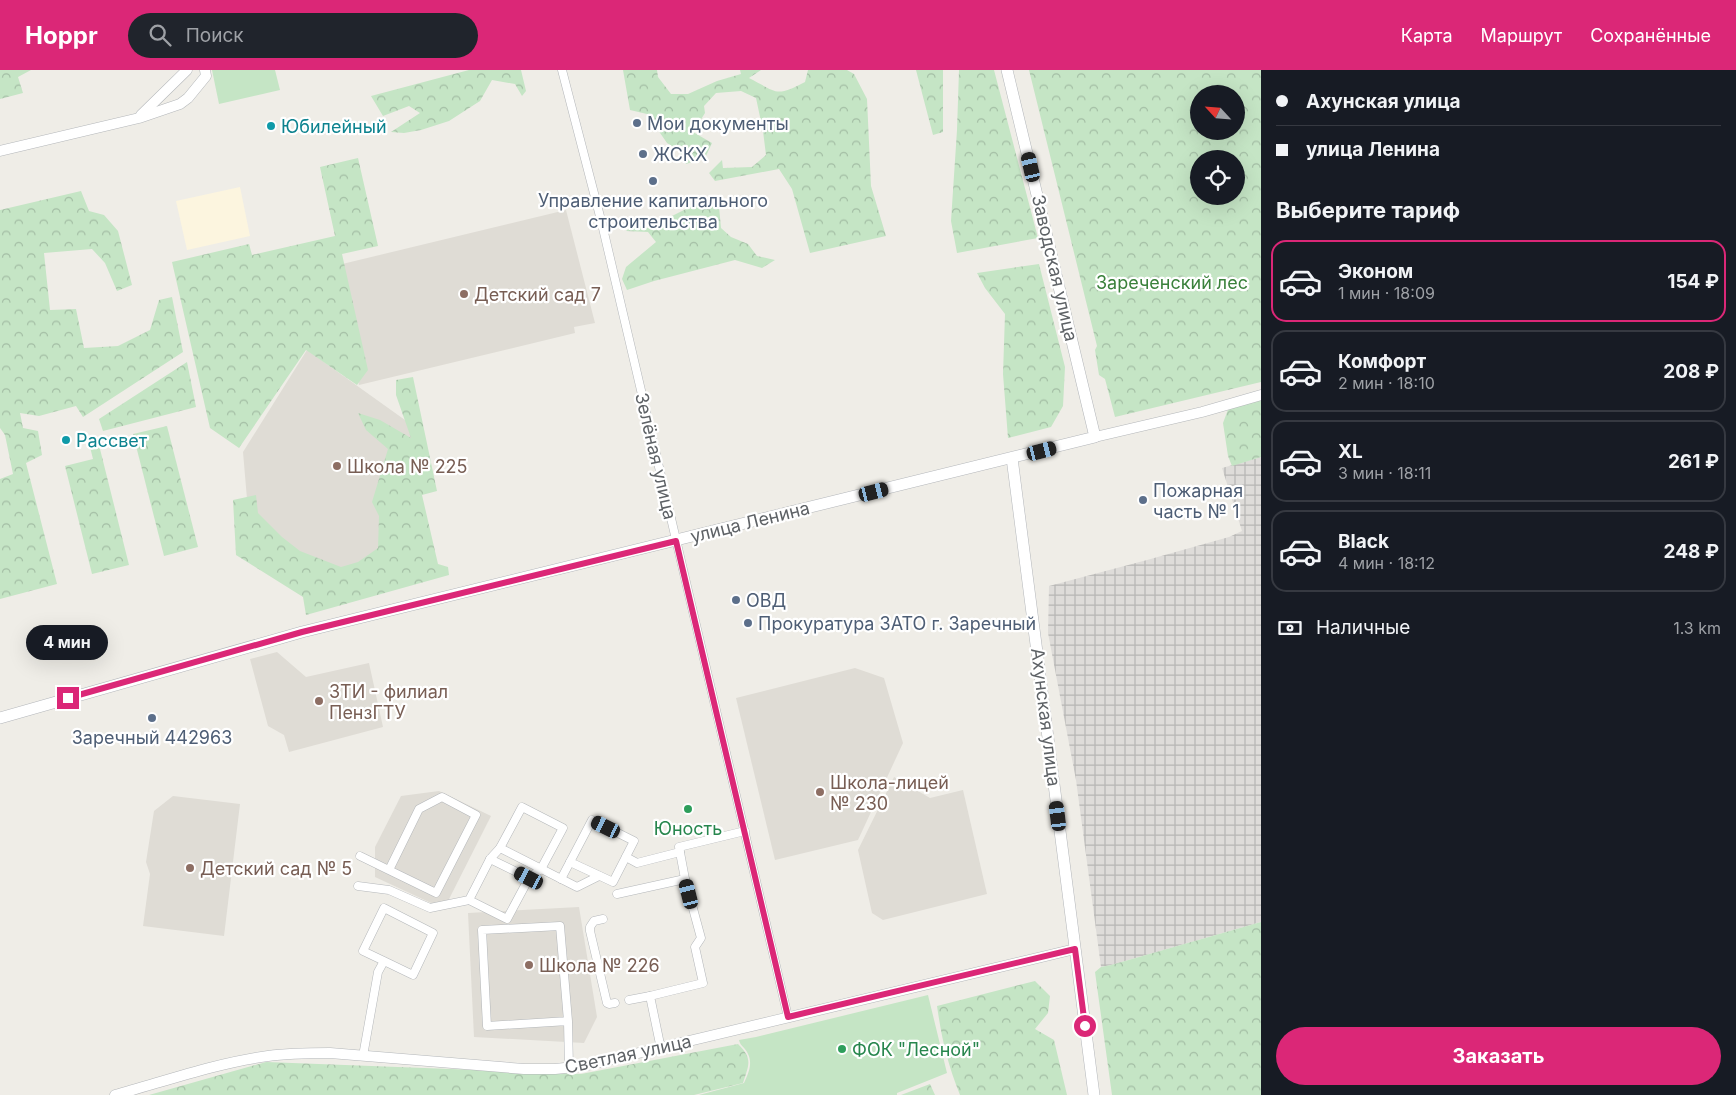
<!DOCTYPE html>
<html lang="ru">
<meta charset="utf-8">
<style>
body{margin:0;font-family:Inter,sans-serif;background:#20242c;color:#f1f3f6;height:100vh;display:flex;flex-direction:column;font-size:19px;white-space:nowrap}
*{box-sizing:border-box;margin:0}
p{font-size:16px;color:#9ea1a6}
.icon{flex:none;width:28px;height:28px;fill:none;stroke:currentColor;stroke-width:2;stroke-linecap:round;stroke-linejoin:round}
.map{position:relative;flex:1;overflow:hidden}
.drawer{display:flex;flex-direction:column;background:#171b24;width:475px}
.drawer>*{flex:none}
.hud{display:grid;align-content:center;height:110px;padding:0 15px;background:#171b24}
.needle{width:32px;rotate:296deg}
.tools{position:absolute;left:1190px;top:15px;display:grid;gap:10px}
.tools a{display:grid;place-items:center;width:55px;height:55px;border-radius:50%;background:#171b24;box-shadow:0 5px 20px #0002;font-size:25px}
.end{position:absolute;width:22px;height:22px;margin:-11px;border:6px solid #db2777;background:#fff;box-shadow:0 0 0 2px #fff}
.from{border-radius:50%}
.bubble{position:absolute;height:35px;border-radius:18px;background:#171b24;box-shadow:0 5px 20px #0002;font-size:16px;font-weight:700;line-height:35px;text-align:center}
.car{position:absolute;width:15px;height:30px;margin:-15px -8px;border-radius:6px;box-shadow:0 0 4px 1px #0007;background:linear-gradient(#222 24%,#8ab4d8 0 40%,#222 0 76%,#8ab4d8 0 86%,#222 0)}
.hud b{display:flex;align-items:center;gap:18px;height:48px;font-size:19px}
.hud b+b{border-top:1px solid #363941}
.hud i{width:12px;height:12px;background:#f1f3f6}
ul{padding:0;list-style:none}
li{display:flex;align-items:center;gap:15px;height:82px;margin:0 10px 8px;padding:0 5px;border:2px solid #363941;border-radius:15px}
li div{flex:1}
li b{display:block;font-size:19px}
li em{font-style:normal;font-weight:700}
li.on{border-color:#db2777}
li>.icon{width:45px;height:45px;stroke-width:1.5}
h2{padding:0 15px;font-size:22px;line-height:60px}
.pay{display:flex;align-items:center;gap:12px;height:55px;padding:0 15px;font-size:19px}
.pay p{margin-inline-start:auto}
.button{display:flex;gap:10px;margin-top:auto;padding:10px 15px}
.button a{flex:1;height:58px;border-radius:30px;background:#db2777;color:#fff;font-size:20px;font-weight:700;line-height:58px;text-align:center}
header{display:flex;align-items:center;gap:30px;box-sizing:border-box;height:70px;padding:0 25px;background:#db2777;color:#fff}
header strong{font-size:24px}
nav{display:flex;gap:28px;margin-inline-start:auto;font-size:18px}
.search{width:350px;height:45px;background:#20242c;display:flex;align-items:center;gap:12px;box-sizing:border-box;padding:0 18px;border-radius:28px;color:#9ea1a6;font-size:19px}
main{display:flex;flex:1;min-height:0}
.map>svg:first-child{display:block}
.commercial{fill:#fcf5df}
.industrial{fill:url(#industrial-grid)}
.education{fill:#dfdcd5}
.forest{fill:url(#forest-crowns);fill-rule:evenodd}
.park{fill:#c5e5c5}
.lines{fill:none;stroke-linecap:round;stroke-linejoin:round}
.minor-casing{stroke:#b4b7ba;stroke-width:9}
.tertiary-casing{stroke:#b4b7ba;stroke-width:11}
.secondary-casing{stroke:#b3b6ba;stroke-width:12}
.minor{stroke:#fff;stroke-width:8}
.tertiary{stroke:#fff;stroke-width:10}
.secondary{stroke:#fff;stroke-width:11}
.route{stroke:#db2777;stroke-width:6}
.service-dot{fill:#5c6f8a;stroke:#fff;stroke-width:2}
.culture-dot{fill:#0f9aa8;stroke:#fff;stroke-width:2}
.education-dot{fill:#8d6e63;stroke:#fff;stroke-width:2}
.leisure-dot{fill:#2e9e5b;stroke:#fff;stroke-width:2}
.labels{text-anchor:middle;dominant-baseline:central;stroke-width:4.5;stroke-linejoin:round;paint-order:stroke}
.service-label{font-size:18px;fill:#4e5e75;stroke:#fff;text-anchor:start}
.culture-label{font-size:18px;fill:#0d838f;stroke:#fff;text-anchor:start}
.street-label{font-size:18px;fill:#5e6266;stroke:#fff}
.park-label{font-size:18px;fill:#3a813b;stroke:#fff}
.education-label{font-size:18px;fill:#785e54;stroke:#fff;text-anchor:start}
.leisure-label{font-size:18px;fill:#27864d;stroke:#fff}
</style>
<header>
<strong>Hoppr</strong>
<div class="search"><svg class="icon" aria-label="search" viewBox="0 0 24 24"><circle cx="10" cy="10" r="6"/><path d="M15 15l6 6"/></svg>Поиск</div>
<nav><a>Карта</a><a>Маршрут</a><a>Сохранённые</a></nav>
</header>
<main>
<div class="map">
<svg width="1261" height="1025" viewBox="0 0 1261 1025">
<defs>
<pattern id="industrial-grid" width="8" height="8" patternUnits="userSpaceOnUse" patternTransform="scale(1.25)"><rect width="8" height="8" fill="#dedcd9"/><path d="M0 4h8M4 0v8" fill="none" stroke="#b7b6b4"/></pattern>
<pattern id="forest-crowns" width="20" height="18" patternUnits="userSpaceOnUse" patternTransform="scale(1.25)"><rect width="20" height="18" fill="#c5e5c5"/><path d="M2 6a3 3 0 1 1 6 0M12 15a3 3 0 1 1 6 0" fill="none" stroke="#a3bda4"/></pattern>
</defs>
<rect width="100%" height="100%" fill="#efede7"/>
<path class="commercial" d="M240,117L250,166L187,180L176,131Z"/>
<path class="industrial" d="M1261,387V852L1111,895L1101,897L1076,710L1048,563L1049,516L1147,490L1229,467L1242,461L1222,398Z"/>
<g class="education">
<path d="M566,140L595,253L574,257L575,263L359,315L334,196Z"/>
<path d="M307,280L419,360L412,414L429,498L331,524L250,464L243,382Z"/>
<path d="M277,582L306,607L369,593L383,657L289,682L284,665L268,656L250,589Z"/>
<path d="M855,598L884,608L903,673L858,770L775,790L736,628Z"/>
<path d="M894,707L930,728L963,720L987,824L883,850L872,843L858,780Z"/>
<path d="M439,721L491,746L444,839L375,807V777L401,726Z"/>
<path d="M173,726L240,734L224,866L143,856L150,804L146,792L154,741Z"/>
<path d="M579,837L597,947L584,973L474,967L468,843Z"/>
</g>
<g class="forest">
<path d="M0,0H31L18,7L23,23L0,29Z"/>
<path d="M469,0H521L526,21L522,26L515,14L492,10L480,31L449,51L421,60L404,63L391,62L420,43L409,36L383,46L371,26Z"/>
<path d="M623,0H657L658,7L671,24H688L717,11L741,4L740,0H761L749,8C777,22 775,28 805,12L808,0H847L854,4L867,29L871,116L886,166L810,183L792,119L779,99L715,111L709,103L722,90L723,98L752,97L766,85L763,61L756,28L741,21L716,23L704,36L705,43L693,62L712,73L705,88L686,94L678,80L667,73L647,44L630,40Z"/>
<path d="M916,0H943V62L933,65Z"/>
<path d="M959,0H994L1038,168L957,183L951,151L957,60Z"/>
<path d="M1029,0H1261V312L1115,347L1105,309L1099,305L1095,280L1097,276ZM1199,24H1236V61H1199ZM1199,89H1236V126H1199Z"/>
<path d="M358,88L378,176L342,184L368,300L357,315L306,280L239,378L210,358L172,192L249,174L252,185L335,166L320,97Z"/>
<path d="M81,121L89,141L104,145L118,161L132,215L117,221L105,193L92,179L44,183L50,240L76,239L84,278L118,276L150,260L159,230L172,227L183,282L83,347L76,336L39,346L20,343L23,358L38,361L42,385L26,393L57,514L0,529V409L13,404L5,365L0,358V140Z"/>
<path d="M718,126L721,158L731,167L748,174L757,186L775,190L762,198L735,190L654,211L627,220L622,209L626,197L656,172L648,162L626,161L633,155L648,158L700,132Z"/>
<path d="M1039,194L1065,297L1063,336L1051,357L1008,368L1003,304L1005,244L985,218L977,203Z"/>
<path d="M187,292L196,337L103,361L99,349Z"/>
<path d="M413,307L437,421L422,425L438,494L448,497L449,505L306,545L303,527L236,485L233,430L256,425L258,443L282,467L300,481L341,497L358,492L378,478L379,446L372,432L388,379L366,360L358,343L380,350L411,368L396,325V310Z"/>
<path d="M1261,329V387L1232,396L1228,386L1223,353L1229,337Z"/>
<path d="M167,356L198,477L164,486L133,364Z"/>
<path d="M99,375L129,495L92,504L65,396L93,389L90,377Z"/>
<path d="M1261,852V1025H1112L1095,902L1101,897L1111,895Z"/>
<path d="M1035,911L1050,926L1048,943L1035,959L1054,970L1067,1025H960C947,992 942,970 937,936Z"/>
<path d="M738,974C753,989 749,994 743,1013L694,1025H149L266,992L581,1004Z"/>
<path d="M930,1014L935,1025H901Z"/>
</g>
<g class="park">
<path d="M212,0H275L280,20L219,34Z"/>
<path d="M928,925L947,1003L897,1023V1025H699L744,1013C748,1004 753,994 748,984C746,978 740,976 739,970L756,967Z"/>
</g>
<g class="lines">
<g class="minor-casing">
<g id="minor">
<path d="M562,0L602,154L788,947"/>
<path d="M592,750L634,771L613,812L570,792Z"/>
<path d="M500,778L577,817L599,806"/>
<path d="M360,786L436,823L476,745L442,727L419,739L389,800"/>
<path d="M626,787L637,793L680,782"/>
<path d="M490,789L529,808"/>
<path d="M561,809L570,792"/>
<path d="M685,809L679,777L745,761"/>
<path d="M358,816L389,820L430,838L469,830L507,849L529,808L541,799L563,758L522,737L500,778L490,789L469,830"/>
<path d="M617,824L685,809L701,868L695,877L703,913L650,926L661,979"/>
<path d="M603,849L594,851L590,857V861L607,933L609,934L615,933"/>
<path d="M629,930L650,926"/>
<path d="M568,951L560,856L482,860L487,956L568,951L569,998"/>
<path d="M363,986L378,902L384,891L363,881L384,838L433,863L413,905L384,891"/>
</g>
</g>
<g class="tertiary-casing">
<g id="tertiary">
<path d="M141,45L187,0"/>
<path d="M0,81L139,48L180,34L188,28L206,6L205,0"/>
<path d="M1095,367L1202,342L1261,325"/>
<path d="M115,1025C166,1011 216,993 268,986C289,983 309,983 330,983L524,999H555L584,996L1075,879"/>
</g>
</g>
<g class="secondary-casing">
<g id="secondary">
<path d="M1012,388L1094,1025"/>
<path d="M0,648L302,562L1095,367L1007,0"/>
</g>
</g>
<use href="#minor" class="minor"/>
<use href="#tertiary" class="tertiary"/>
<use href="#secondary" class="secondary"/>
</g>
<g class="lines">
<path class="route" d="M68,628L302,562L676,471L788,947L1075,879L1085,956"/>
</g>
<g class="service-dot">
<circle cx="637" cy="53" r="5"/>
<circle cx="643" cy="84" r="5"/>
<circle cx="653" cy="111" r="5"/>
<circle cx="1143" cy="430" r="5"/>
<circle cx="736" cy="530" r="5"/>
<circle cx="748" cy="553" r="5"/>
<circle cx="152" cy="648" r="5"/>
</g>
<g class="culture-dot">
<circle cx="271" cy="56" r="5"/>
<circle cx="66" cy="370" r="5"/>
</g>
<g class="education-dot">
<circle cx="464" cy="224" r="5"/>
<circle cx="337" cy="396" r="5"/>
<circle cx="319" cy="631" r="5"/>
<circle cx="820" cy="722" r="5"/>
<circle cx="190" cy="798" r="5"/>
<circle cx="529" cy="895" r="5"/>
</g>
<g class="leisure-dot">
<circle cx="688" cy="739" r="5"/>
<circle cx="842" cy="979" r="5"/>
</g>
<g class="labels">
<g class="service-label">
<text x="647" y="53">Мои документы</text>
<text x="653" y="84">ЖСКХ</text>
<text x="653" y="130" text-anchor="middle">Управление капитального<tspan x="653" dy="21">строительства</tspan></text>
<text x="1153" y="420">Пожарная<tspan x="1153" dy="21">часть № 1</tspan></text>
<text x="746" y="530">ОВД</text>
<text x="758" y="553">Прокуратура ЗАТО г. Заречный</text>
<text x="152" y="667" text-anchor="middle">Заречный 442963</text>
</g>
<g class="culture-label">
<text x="281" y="56">Юбилейный</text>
<text x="76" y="370">Рассвет</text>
</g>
<g class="street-label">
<text transform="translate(1055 198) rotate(77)">Заводская улица</text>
<text transform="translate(656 386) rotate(77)">Зелёная улица</text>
<text transform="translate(750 452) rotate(-14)">улица Ленина</text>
<text transform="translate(1046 647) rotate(83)">Ахунская улица</text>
<text transform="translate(628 984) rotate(-12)">Светлая улица</text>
</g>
<g class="park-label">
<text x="1172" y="212">Зареченский лес</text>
</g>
<g class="education-label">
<text x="474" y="224">Детский сад 7</text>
<text x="347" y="396">Школа № 225</text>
<text x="329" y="621">ЗТИ - филиал<tspan x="329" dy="21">ПензГТУ</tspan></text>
<text x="830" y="712">Школа-лицей<tspan x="830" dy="21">№ 230</tspan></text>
<text x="200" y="798">Детский сад № 5</text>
<text x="539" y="895">Школа № 226</text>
</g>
<g class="leisure-label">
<text x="688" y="758">Юность</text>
<text x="852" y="979" text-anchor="start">ФОК "Лесной"</text>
</g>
</g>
</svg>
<div class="tools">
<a><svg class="needle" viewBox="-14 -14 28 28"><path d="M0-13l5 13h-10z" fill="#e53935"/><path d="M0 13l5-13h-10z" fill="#9ea1a6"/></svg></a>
<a><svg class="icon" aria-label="locate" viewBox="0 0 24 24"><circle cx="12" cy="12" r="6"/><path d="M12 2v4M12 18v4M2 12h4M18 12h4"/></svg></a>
</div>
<i class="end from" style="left:1085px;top:956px"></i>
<i class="end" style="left:68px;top:628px"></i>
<div class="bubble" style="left:26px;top:555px;width:82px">4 мин</div>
<i class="car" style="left:1031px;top:97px;rotate:347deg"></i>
<i class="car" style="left:1042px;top:381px;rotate:76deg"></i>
<i class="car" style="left:874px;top:422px;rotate:76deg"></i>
<i class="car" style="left:1058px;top:746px;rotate:353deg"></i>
<i class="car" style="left:606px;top:757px;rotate:296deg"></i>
<i class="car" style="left:529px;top:808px;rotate:297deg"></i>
<i class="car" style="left:689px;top:824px;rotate:346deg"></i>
</div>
<section class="drawer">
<div class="hud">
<b><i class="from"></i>Ахунская улица</b>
<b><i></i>улица Ленина</b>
</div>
<h2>Выберите тариф</h2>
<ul>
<li class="on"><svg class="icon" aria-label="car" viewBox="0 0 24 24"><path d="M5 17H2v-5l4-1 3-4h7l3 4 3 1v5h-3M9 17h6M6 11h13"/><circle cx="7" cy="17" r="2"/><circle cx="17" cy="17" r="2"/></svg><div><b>Эконом</b><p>1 мин · 18:09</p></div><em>154 ₽</em></li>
<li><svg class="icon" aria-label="car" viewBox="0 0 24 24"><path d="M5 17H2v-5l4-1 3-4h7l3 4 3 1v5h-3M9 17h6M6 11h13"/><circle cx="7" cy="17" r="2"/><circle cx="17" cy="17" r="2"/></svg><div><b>Комфорт</b><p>2 мин · 18:10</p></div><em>208 ₽</em></li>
<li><svg class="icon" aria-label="car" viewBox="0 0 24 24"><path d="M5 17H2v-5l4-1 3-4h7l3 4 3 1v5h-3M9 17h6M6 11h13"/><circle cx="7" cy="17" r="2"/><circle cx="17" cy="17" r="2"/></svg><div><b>XL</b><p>3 мин · 18:11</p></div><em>261 ₽</em></li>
<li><svg class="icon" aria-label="car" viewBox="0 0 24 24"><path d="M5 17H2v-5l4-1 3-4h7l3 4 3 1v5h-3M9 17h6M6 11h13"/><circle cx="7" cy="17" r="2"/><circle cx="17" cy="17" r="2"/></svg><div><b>Black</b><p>4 мин · 18:12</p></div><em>248 ₽</em></li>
</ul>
<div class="pay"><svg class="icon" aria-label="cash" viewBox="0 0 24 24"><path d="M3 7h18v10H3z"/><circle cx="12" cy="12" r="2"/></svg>Наличные<p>1.3 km</p></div>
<div class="button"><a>Заказать</a></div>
</section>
</main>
